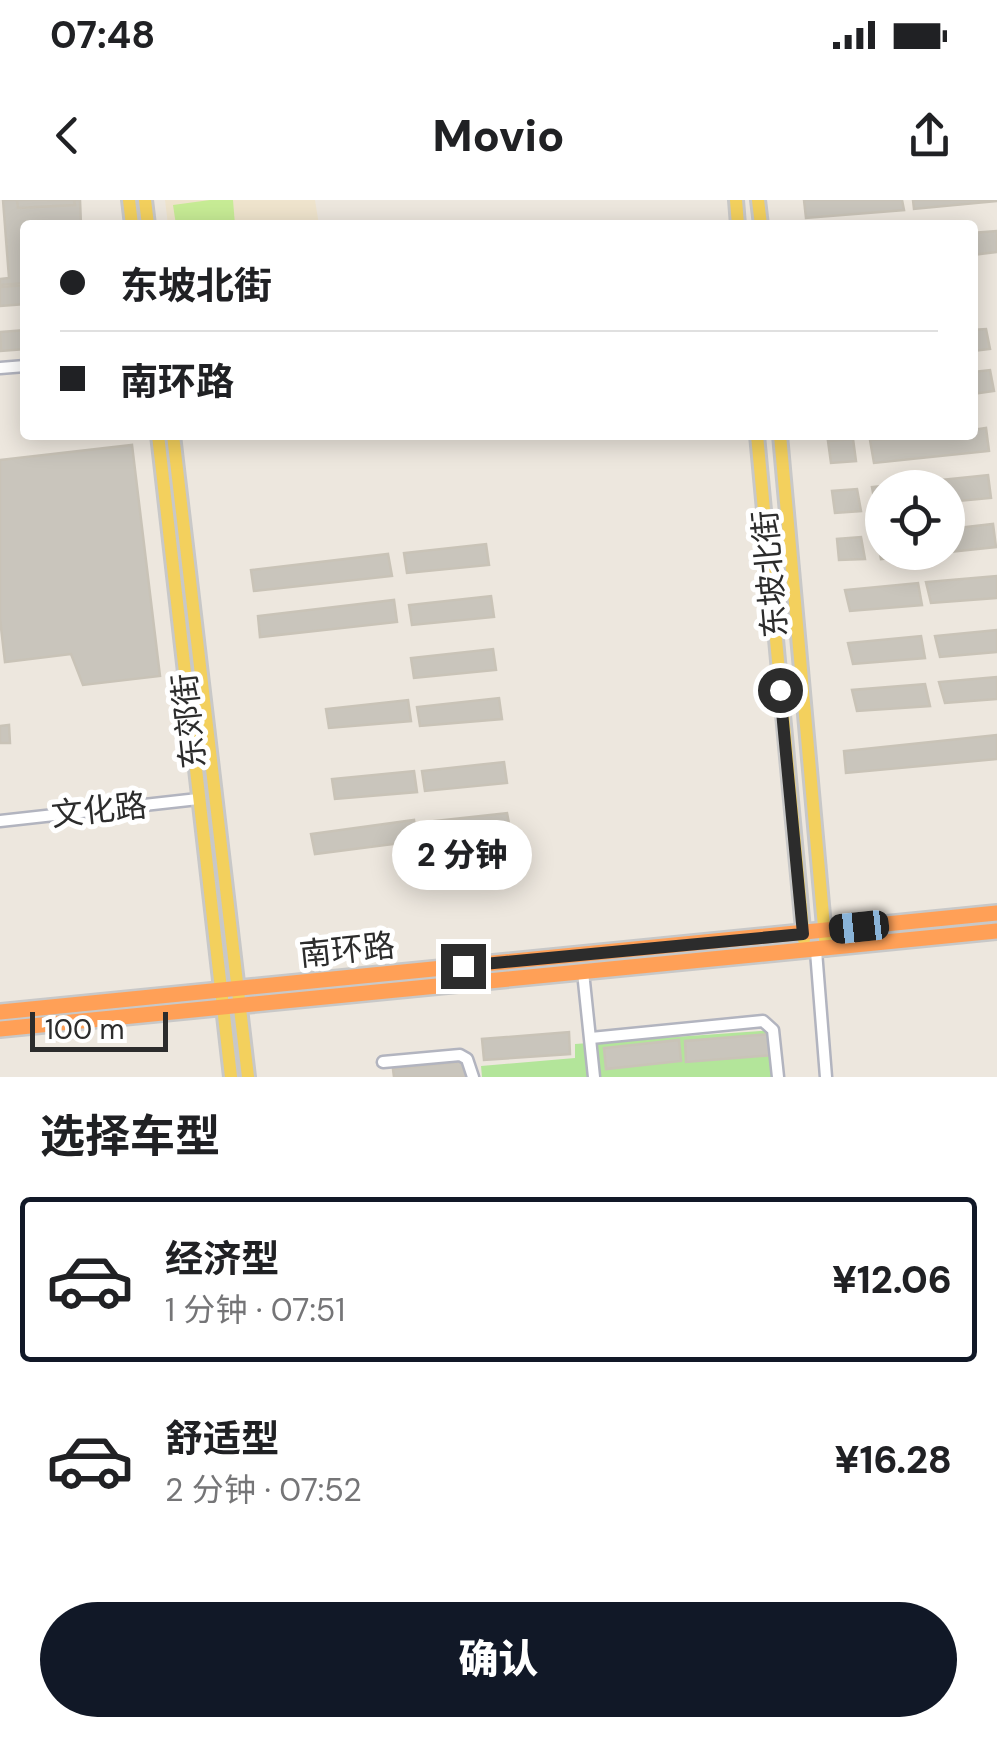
<!DOCTYPE html>
<html lang="zh">
<meta charset="utf-8">
<style>
body{margin:0;font-family:"DM Sans","Noto Sans SC",sans-serif;background:#f6f6f6;color:#202124;height:100vh;display:flex;flex-direction:column;font-size:38px;white-space:nowrap}
*{box-sizing:border-box;margin:0}
p{font-size:32px;color:#757577}
.icon{flex:none;width:55px;height:55px;fill:none;stroke:currentColor;stroke-width:2;stroke-linecap:round;stroke-linejoin:round}
.map{position:relative;height:877px;overflow:hidden}
.sheet{display:flex;flex-direction:column;background:#fff;flex:1}
.sheet>*{flex:none}
.top-card{position:absolute;left:20px;top:20px;width:958px;height:220px;border-radius:10px;box-shadow:0 5px 25px #0003;display:grid;align-content:center;height:220px;padding:0 40px;background:#fff}
.controls{position:absolute;left:865px;top:270px;display:grid;gap:20px}
.controls a{display:grid;place-items:center;width:100px;height:100px;border-radius:50%;background:#fff;box-shadow:0 5px 25px #0003;font-size:50px}
.scale{position:absolute;left:30px;bottom:25px;width:138px;box-sizing:border-box;padding-left:10px;border:5px solid #2c2c2c;border-top:0;font-size:28px;line-height:35px;white-space:nowrap;color:#2c2c2c;-webkit-text-stroke:8px #fff;paint-order:stroke}
.end{position:absolute;width:45px;height:45px;margin:-22px;border:12px solid #2c2c2c;background:#fff;box-shadow:0 0 0 5px #fff}
.from{border-radius:50%}
.bubble{position:absolute;height:70px;border-radius:35px;background:#fff;box-shadow:0 5px 25px #0003;font-size:32px;font-weight:800;line-height:70px;text-align:center}
.car{position:absolute;width:30px;height:60px;margin:-30px -15px;border-radius:12px;box-shadow:0 0 8px 2px #0007;background:linear-gradient(#222 24%,#8ab4d8 0 40%,#222 0 76%,#8ab4d8 0 86%,#222 0)}
.top-card b{display:flex;align-items:center;gap:35px;height:95px;font-size:38px}
.top-card b+b{border-top:2px solid #e0e0e0}
.top-card i{width:25px;height:25px;background:#202124}
ul{padding:0;list-style:none}
li{display:flex;align-items:center;gap:30px;height:165px;margin:0 20px 15px;padding:0 20px;border:5px solid transparent;border-radius:10px}
li div{flex:1}
li b{display:block;font-size:38px}
li em{font-style:normal;font-weight:800}
li.current{border-color:#111827}
li>.icon{width:90px;height:90px;stroke-width:1.5}
h2{padding:0 40px;font-size:45px;line-height:120px}
.cta{display:flex;gap:20px;margin-top:auto;padding:20px 40px}
.cta a{flex:1;height:115px;border-radius:60px;background:#111827;color:#fff;font-size:40px;font-weight:800;line-height:115px;text-align:center}
.status{display:flex;justify-content:space-between;align-items:center;height:70px;padding:0 50px;background:#fff;direction:ltr}
.status svg{height:28px;fill:currentColor}
header{display:flex;justify-content:space-between;align-items:center;height:130px;padding:0 40px;background:#fff;font-size:45px;font-weight:800}
.map>svg:first-child{display:block}
.education{fill:#efe4cd}
.green{fill:#b3e59a}
.pitch{fill:#c7ec95}
.building{fill:#c9c5bc;stroke:#c9c3b7;stroke-width:2.5}
.lines{fill:none;stroke-linecap:round;stroke-linejoin:round}
.minor-casing{stroke:#b2b4bf;stroke-width:15}
.major-casing{stroke:#c8c8c8;stroke-width:18}
.highway-casing{stroke:#c8c8c8;stroke-width:20}
.minor{stroke:#fff;stroke-width:10}
.major{stroke:#f3d05d;stroke-width:12}
.highway{stroke:#ffa057;stroke-width:15}
.route{stroke:#2c2c2c;stroke-width:12}
.labels{text-anchor:middle;dominant-baseline:central;stroke-width:10;stroke-linejoin:round;paint-order:stroke}
.street-label{font-size:32px;fill:#2c2c2c;stroke:#fff}
</style>
<div class="status"><b>07:48</b><svg viewBox="0 0 49 12"><path d="M0 12V9h3v3zM5 12V6h3v6zM10 12V3h3v9zM15 12V0h3v12zM26 1h20v11H26zM47 4h2v5h-2z"/></svg></div>
<header><svg class="icon" aria-label="back" viewBox="0 0 24 24"><path d="M15 5l-7 7 7 7"/></svg>Movio<svg class="icon" aria-label="share" viewBox="0 0 24 24"><path d="M12 15V3M7 8l5-5 5 5M5 13v7h14v-7"/></svg></header>
<div class="map">
<svg width="997" height="877" viewBox="0 0 997 877">
<rect width="100%" height="100%" fill="#ede7de"/>
<path class="education" d="M165,0H315L319,25H168Z"/>
<path class="green" d="M773,830L778,877H482L481,866L575,858V844Z"/>
<path class="pitch" d="M210,0H233L235,25H176L173,5Z"/>
<g class="building">
<path d="M3,0H80L81,25H25V83L0,85V79L9,78Z"/>
<path d="M17,0H74L75,5L18,8Z"/>
<path d="M804,0H902L904,10L806,18Z"/>
<path d="M913,0H997V1L914,9Z"/>
<path d="M997,31V52L972,55V33Z"/>
<path d="M25,85V104L0,106V87Z"/>
<path d="M986,129L990,149L972,151V130Z"/>
<path d="M25,130V149L1,151L0,132Z"/>
<path d="M990,170L994,191L972,194V172Z"/>
<path d="M986,228L989,251L874,263L870,240L972,235V230Z"/>
<path d="M853,239L856,261L831,263L828,241Z"/>
<path d="M132,245L160,476L83,485L71,454L5,462L0,419V260Z"/>
<path d="M988,275L991,298L948,302V288H882V309H876L872,287Z"/>
<path d="M857,289L861,311L835,313L832,291Z"/>
<path d="M993,324L996,347L948,352V329Z"/>
<path d="M877,336H882V352H941L881,359Z"/>
<path d="M861,337L865,359L839,360L837,339Z"/>
<path d="M486,344L489,365L407,373L404,353Z"/>
<path d="M388,354L392,376L254,391L251,370Z"/>
<path d="M997,376V398L931,403L926,382Z"/>
<path d="M918,383L922,405L850,411L845,390Z"/>
<path d="M491,396L494,417L412,425L409,405Z"/>
<path d="M394,400L397,422L260,437L258,416Z"/>
<path d="M997,430V452L940,457L935,436Z"/>
<path d="M921,436L925,458L853,464L848,443Z"/>
<path d="M493,449L496,470L414,478L411,458Z"/>
<path d="M997,477V499L945,503L939,482Z"/>
<path d="M925,484L930,506L857,511L852,490Z"/>
<path d="M499,498L502,519L420,526L417,507Z"/>
<path d="M408,500L411,521L329,528L326,509Z"/>
<path d="M9,525L10,543H0V526Z"/>
<path d="M997,535V559L846,573L844,551Z"/>
<path d="M504,562L507,583L425,591L422,571Z"/>
<path d="M414,571L417,592L335,599L332,579Z"/>
<path d="M507,613L511,634L428,642L425,622Z"/>
<path d="M414,620L417,641L315,654L311,634Z"/>
<path d="M569,832L570,854L484,860L482,839Z"/>
<path d="M771,834L773,855L686,862L685,841Z"/>
<path d="M679,840L681,861L606,869L604,848Z"/>
<path d="M468,861L470,877H394L393,869Z"/>
</g>
<g class="lines">
<g class="minor-casing">
<g id="minor">
<path d="M0,168L25,166"/>
<path d="M0,621L198,599"/>
<path d="M816,751L826,877"/>
<path d="M583,772L594,877"/>
<path d="M591,838L763,821L773,830L778,877"/>
<path d="M383,862L460,855L467,859L473,877"/>
</g>
</g>
<g class="major-casing">
<g id="major">
<path d="M129,0L132,25"/>
<path d="M145,0L148,25"/>
<path d="M736,0L738,25"/>
<path d="M758,0L761,25"/>
<path d="M158,235L231,877"/>
<path d="M173,235L248,877"/>
<path d="M757,235L804,740"/>
<path d="M780,235L826,749"/>
</g>
</g>
<g class="highway-casing">
<g id="highway">
<path d="M0,812L997,713"/>
<path d="M0,829L997,731"/>
</g>
</g>
<use href="#minor" class="minor"/>
<use href="#major" class="major"/>
<use href="#highway" class="highway"/>
</g>
<g class="lines">
<path class="route" d="M463,766L803,734L780,490"/>
</g>
<g class="labels">
<g class="street-label">
<text transform="translate(770 374) rotate(-95)">东坡北街</text>
<text transform="translate(189 521) rotate(-96)">东郊街</text>
<text transform="translate(99 610) rotate(-6)">文化路</text>
<text transform="translate(347 750) rotate(-6)">南环路</text>
</g>
</g>
</svg>
<div class="controls">
<a><svg class="icon" aria-label="locate" viewBox="0 0 24 24"><circle cx="12" cy="12" r="6"/><path d="M12 2v4M12 18v4M2 12h4M18 12h4"/></svg></a>
</div>
<div class="scale">100 m</div>
<i class="end from" style="left:780px;top:490px"></i>
<i class="end" style="left:463px;top:766px"></i>
<div class="bubble" style="left:392px;top:620px;width:140px">2 分钟</div>
<i class="car" style="left:859px;top:727px;rotate:264deg"></i>
<div class="top-card">
<b><i class="from"></i>东坡北街</b>
<b><i></i>南环路</b>
</div>
</div>
<section class="sheet">
<h2>选择车型</h2>
<ul>
<li class="current"><svg class="icon" aria-label="car" viewBox="0 0 24 24"><path d="M5 17H2v-5l4-1 3-4h7l3 4 3 1v5h-3M9 17h6M6 11h13"/><circle cx="7" cy="17" r="2"/><circle cx="17" cy="17" r="2"/></svg><div><b>经济型</b><p>1 分钟 · 07:51</p></div><em>¥12.06</em></li>
<li><svg class="icon" aria-label="car" viewBox="0 0 24 24"><path d="M5 17H2v-5l4-1 3-4h7l3 4 3 1v5h-3M9 17h6M6 11h13"/><circle cx="7" cy="17" r="2"/><circle cx="17" cy="17" r="2"/></svg><div><b>舒适型</b><p>2 分钟 · 07:52</p></div><em>¥16.28</em></li>
</ul>
<div class="cta"><a>确认</a></div>
</section>
